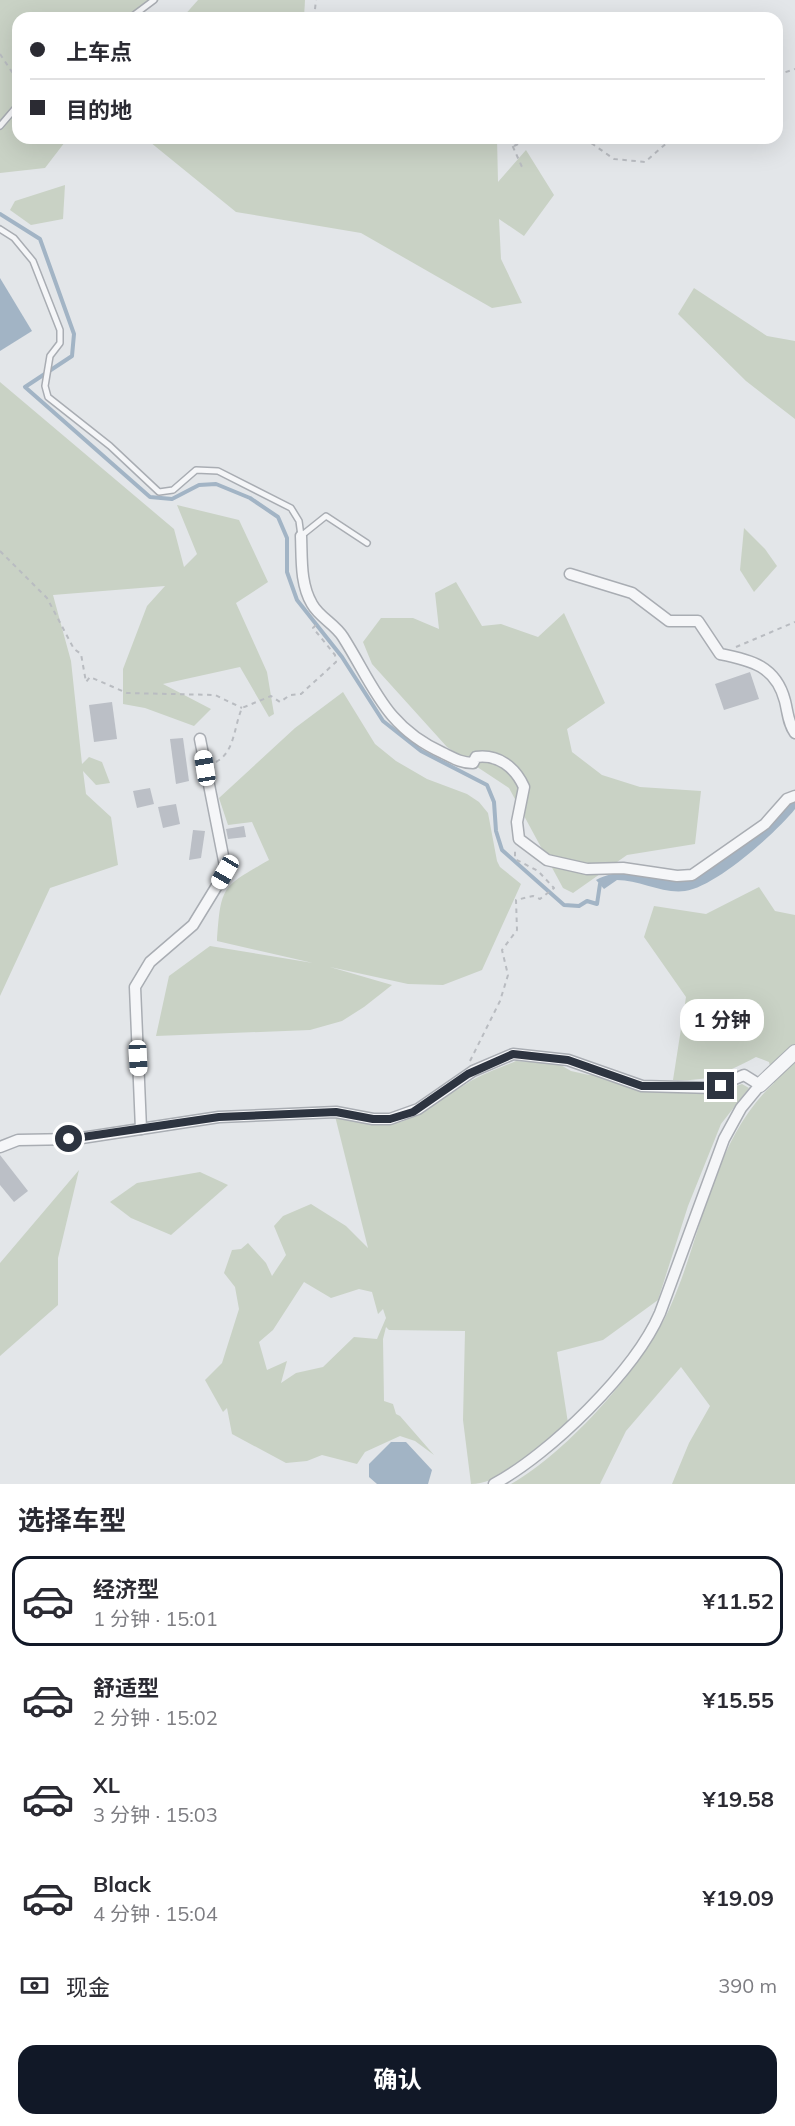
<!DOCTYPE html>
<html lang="zh">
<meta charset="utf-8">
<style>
body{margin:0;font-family:Mulish,"Noto Sans SC",sans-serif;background:#f2f2f3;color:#2b2b33;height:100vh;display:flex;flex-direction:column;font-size:22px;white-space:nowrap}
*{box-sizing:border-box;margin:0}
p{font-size:20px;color:#7c7c81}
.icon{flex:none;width:33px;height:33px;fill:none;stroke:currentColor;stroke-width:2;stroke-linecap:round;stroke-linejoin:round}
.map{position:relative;height:1484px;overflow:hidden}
.side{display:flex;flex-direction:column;background:#fff;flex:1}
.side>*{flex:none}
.top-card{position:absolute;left:12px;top:12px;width:771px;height:132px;border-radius:18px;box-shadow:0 6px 24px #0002;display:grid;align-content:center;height:132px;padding:0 18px;background:#fff}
.end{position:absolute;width:27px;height:27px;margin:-14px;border:8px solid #2d3440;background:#fff;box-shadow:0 0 0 3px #fff}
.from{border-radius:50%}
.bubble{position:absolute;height:42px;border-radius:18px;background:#fff;box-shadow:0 6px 24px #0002;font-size:20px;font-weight:700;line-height:42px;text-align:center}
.car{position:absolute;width:18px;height:36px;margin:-18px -9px;border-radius:8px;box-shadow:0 0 4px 2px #0007;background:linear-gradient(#fff 24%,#345 0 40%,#fff 0 76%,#345 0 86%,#fff 0)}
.top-card b{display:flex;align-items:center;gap:21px;height:57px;font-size:22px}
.top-card b+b{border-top:2px solid #e1e1e2}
.top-card i{width:15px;height:15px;background:#2b2b33}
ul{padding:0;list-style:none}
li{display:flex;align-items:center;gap:18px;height:90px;margin:0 12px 9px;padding:0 6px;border:3px solid transparent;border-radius:18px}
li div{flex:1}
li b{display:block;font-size:22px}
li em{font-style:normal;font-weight:700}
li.selected{border-color:#111827}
li>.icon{width:54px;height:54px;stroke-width:1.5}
h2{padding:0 18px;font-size:27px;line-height:72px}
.pay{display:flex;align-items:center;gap:15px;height:66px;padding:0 18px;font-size:22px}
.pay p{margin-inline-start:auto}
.primary-button{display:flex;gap:12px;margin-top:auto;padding:12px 18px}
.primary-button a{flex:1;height:69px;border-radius:18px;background:#111827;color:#fff;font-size:24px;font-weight:700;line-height:69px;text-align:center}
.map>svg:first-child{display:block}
.green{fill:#c9d2c5;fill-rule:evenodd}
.water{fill:#a2b4c5}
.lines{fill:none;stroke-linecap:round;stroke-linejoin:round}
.stream{stroke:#a2b4c5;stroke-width:4}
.building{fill:#bbbfc6}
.service-casing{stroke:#a9adb3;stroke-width:8}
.minor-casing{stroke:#a9adb3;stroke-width:13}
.tertiary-casing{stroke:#a9adb3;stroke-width:16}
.path{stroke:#b9bcc1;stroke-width:2;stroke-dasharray:4.5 4.5;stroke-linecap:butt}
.service{stroke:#f5f6f8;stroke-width:5}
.minor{stroke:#f5f6f8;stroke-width:10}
.tertiary{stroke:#f5f6f8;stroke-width:14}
.route{stroke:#2d3440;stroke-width:8}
</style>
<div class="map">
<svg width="795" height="1484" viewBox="0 0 795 1484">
<rect width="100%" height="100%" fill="#e3e6e9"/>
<g class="green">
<path d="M0,0H159L136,18H18V138H68L45,168L0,173Z"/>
<path d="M198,0H305L304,18H182Z"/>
<path d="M145,138H497L498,182L526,150L554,195L524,236L499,219L501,259L522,303L492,308L361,233L236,212Z"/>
<path d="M65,185L63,219L31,225L10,210L15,201Z"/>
<path d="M694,288L767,336L795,341V419L746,381L678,314Z"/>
<path d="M0,382L174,529L184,567L197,554L177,505L239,520L268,582L236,603L267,672L274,714L269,717L240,667L163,684L211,709L194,726L145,708L123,704V669L147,606L165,586L53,595L71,661L82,764L89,757L102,762L110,783L96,785L83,771L86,794L111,817L118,865L50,888L0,996Z"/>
<path d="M744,528L765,549L777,566L754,592L740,570Z"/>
<path d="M456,582L482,626L501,624L538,637L564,613L605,703L567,729L572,752L602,775L640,787L701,791L695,844L627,855L573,893L563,888L509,788L447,747L372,664L363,642L381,618H413L439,629L435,593Z"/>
<path d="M343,692L375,744L396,761L427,779L467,794L479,802L488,813L497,861L500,867L521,884L482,970L443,985L408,984L330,967L392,985L364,1007L342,1021L310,1030L156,1036L169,976L210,946L313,963L217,941C221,885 222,887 269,860L252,822L228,825L219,798L295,728Z"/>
<path d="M759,887L775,911L795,915V1484H672L689,1443L710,1406L681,1367L626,1431L600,1484H511C567,1453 646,1364 671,1305C703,1233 713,1139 774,1083L769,1062L756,1057C725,1073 709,1082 673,1080L686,997L644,937L654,906L706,914Z"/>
<path d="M516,1061L559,1064L571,1071L589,1075H605L632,1088L715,1093L742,1084L749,1088L721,1124L688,1206L658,1300L603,1340L557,1352L568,1423C544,1444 503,1484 471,1484L463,1420L465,1331L389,1330L386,1327L383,1339L384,1401L393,1404L396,1414L400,1416L434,1455L415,1441L400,1436L365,1452L357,1464L322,1455L307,1461L286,1463L232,1434L227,1408L223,1412L205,1380L222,1363L239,1309L235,1287L224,1273L232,1250L241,1249L248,1243L266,1263L272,1276L286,1255L274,1226L283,1216L311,1204L346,1226L368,1248L335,1116C405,1136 409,1118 466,1084C481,1074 500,1068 516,1061ZM304,1282L331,1298L359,1289L372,1292L378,1314L383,1309L386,1318L377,1339L354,1337L323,1367L296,1373L281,1383L287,1361L267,1370L259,1342L273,1330Z"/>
<path d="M79,1170L58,1258V1305L0,1356V1263Z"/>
<path d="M200,1172L228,1185L171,1235L131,1218L110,1202L137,1183Z"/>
</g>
<g class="water">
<path d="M0,278L32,331L0,351Z"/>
<path d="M795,799V809C776,833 715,887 685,891C663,894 639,880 617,880L604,889L596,880C623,866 649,876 677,880Z"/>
<path d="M391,1442H406L432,1470L428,1484H377L369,1477V1464Z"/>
</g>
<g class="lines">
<path class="stream" d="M0,214L40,239L74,334L72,356L25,387L150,497L172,499L199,485L216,484L250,498L278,517L287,538V572L297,600L342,657L383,721L421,751L487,785L494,802L496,831L502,850L564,905L579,906L587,901L597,904L600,884L604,882"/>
</g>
<g class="building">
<path d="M750,672L759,699L724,710L715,684Z"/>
<path d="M112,702L117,739L94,742L89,705Z"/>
<path d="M183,738L189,781L176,784L170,739Z"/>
<path d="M150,788L154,804L137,808L133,791Z"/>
<path d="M176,804L180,824L163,828L158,807Z"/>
<path d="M244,826L246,837L228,839L226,829Z"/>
<path d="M193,830L205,831L201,858L189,860Z"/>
<path d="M0,1155L28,1191L14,1202L0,1185Z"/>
</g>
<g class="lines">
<g class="service-casing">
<g id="service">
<path d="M130,18L154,0"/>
<path d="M0,126L18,105"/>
<path d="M0,229L14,238L33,261L60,330V343L50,356L45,386L48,397L110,446L159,492L173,490L196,470L218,471L291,508L299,521L301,536"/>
<path d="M301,536L326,516L367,543"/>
</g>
</g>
<g class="minor-casing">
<g id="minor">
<path d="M301,536C302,558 300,584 312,604C319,617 335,624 343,637C374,686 385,727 443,753C453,758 461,763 473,763L476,757C498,754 515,767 524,787L517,822L519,839L547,860L587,869L623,868L677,876L692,875L765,824L787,799L795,796"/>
<path d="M570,574L632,593L669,621H698L720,654C751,660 776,666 785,701C788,713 788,723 795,733"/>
<path d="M141,1129L135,987L150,962L193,925L226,871L200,739"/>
<path d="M0,1147L18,1140L75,1139L219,1117L336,1112L373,1119H390L418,1109L473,1071L513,1054L568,1060L642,1086L714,1088L744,1075L760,1085L741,1108L724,1139L660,1313C635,1371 550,1454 494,1484"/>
</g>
</g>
<g class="tertiary-casing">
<path id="tertiary" d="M760,1085L795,1052"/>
</g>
<g class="path">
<path d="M314,18L316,0"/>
<path d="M0,54L18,81"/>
<path d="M777,75L795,69"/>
<path d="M509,138L522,167"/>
<path d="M584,138L614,159L645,162L669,141"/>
<path d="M665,138L672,142L687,138"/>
<path d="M514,146L530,138"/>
<path d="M0,551L47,598L74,649L81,654L86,682L90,677L127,693L215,695L242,708"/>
<path d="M736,647L795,622"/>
<path d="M216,762C235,752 234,726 242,708L271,696L280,702L290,695L301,694L336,662L335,655L313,628L316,625"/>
<path d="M470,1061L500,1001L508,975L502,950L517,930L516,900L533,896L540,899L554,888L538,871L515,859V850"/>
</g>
<use href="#service" class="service"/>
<use href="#minor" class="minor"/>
<use href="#tertiary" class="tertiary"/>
</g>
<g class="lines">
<path class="route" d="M69,1139L219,1117L336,1112L373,1119H390L413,1112L468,1074L513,1054L568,1060L642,1086H721"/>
</g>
</svg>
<i class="end from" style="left:69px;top:1139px"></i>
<i class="end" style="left:721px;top:1086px"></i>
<div class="bubble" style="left:680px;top:999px;width:84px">1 分钟</div>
<i class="car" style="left:205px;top:768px;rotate:351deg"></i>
<i class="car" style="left:225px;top:872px;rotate:210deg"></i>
<i class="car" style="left:138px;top:1058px;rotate:177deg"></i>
<div class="top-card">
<b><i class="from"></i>上车点</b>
<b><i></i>目的地</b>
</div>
</div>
<section class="side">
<h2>选择车型</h2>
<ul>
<li class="selected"><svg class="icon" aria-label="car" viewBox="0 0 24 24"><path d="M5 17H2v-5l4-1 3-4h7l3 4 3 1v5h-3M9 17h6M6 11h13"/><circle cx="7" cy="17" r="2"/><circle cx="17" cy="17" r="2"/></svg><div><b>经济型</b><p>1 分钟 · 15:01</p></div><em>¥11.52</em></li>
<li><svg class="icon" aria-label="car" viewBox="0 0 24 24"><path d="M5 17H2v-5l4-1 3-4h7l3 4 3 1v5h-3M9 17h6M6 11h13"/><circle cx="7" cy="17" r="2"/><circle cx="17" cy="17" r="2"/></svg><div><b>舒适型</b><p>2 分钟 · 15:02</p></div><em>¥15.55</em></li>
<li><svg class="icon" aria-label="car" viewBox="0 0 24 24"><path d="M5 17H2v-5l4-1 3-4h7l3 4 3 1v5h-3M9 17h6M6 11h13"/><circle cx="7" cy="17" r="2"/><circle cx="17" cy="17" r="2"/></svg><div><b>XL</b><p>3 分钟 · 15:03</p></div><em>¥19.58</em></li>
<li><svg class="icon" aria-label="car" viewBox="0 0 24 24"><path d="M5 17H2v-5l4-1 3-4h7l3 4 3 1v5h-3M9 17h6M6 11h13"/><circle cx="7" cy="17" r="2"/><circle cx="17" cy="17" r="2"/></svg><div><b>Black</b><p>4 分钟 · 15:04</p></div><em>¥19.09</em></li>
</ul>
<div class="pay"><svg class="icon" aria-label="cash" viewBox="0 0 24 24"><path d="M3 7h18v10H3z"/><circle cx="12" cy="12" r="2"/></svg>现金<p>390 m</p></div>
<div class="primary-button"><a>确认</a></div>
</section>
